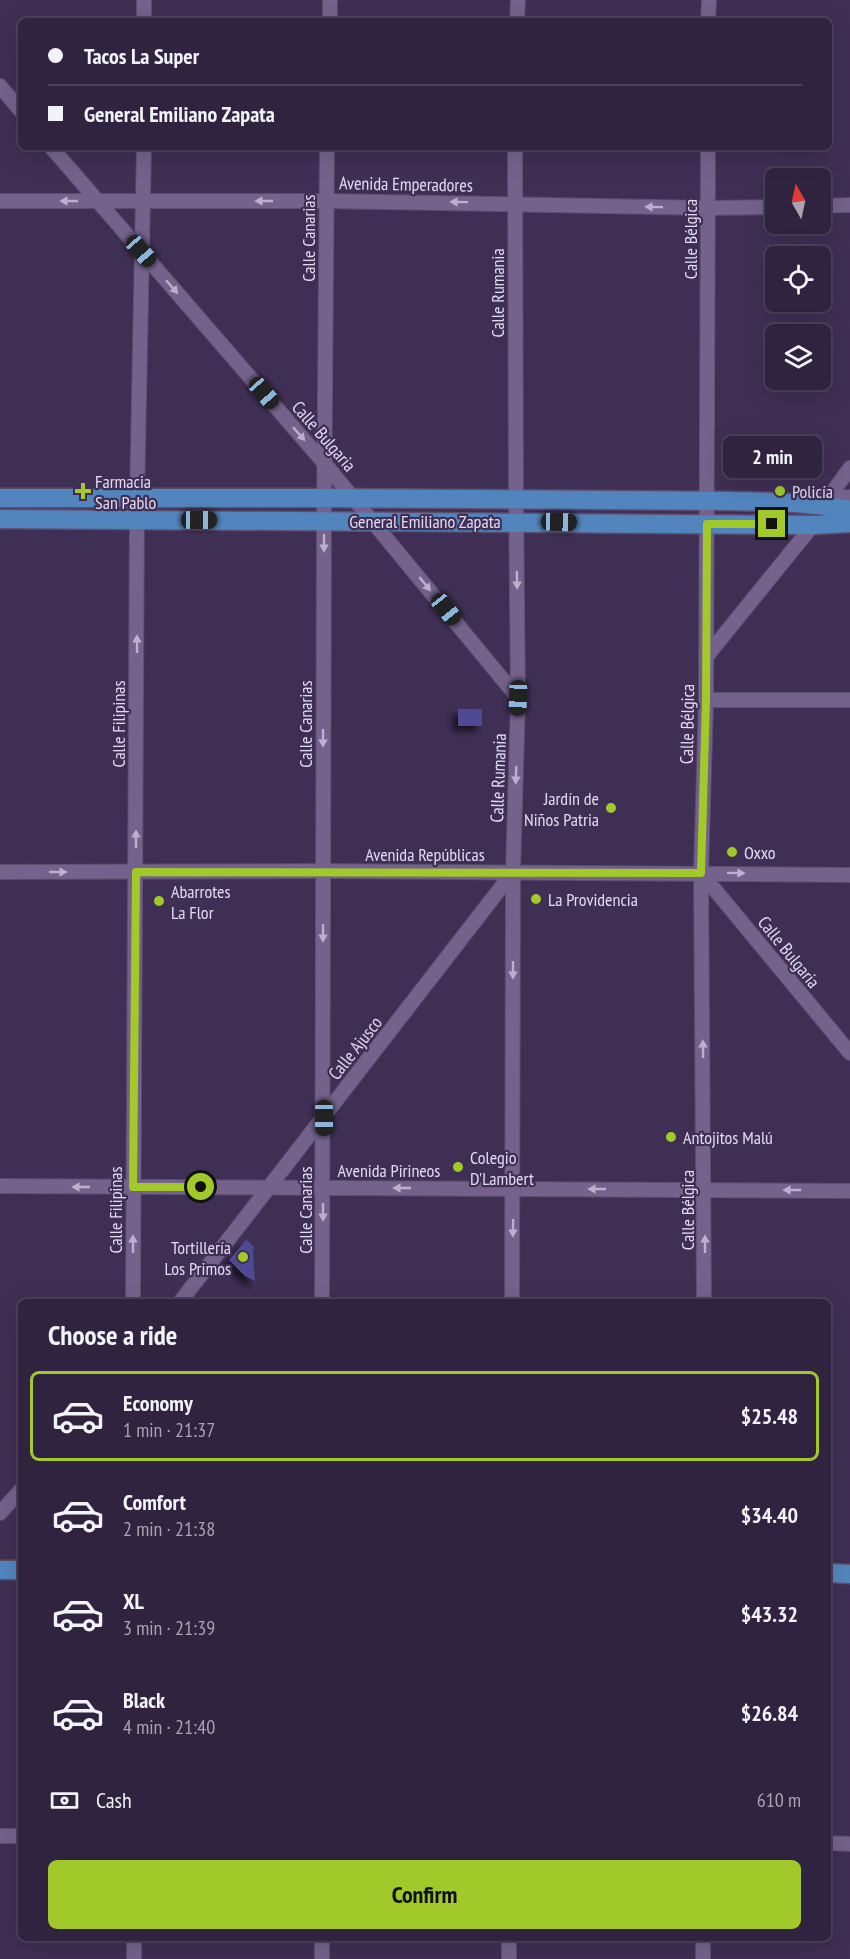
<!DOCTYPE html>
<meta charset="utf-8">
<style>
body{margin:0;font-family:"PT Sans Narrow",sans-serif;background:#3b2f4a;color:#f1f3f6;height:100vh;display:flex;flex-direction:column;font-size:22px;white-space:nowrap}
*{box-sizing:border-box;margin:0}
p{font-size:20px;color:#a7a4b0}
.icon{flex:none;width:33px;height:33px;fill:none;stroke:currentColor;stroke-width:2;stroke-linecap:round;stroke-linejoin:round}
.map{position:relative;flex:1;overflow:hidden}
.panel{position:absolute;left:18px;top:1299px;width:813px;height:642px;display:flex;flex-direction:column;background:#2f233f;border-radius:9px;box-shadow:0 6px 24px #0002,0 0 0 2px #4a4059}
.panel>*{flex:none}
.top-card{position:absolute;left:18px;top:18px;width:814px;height:132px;border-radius:9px;box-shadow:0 6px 24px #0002,0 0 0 2px #4a4059;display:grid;align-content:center;height:132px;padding:0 30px;background:#2f233f}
.needle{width:39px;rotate:351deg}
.tools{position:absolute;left:765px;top:168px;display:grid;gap:12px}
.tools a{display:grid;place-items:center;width:66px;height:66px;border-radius:9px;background:#2f233f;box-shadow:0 6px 24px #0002,0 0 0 2px #4a4059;font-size:30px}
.end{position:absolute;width:27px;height:27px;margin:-14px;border:8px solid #a1c92a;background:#111;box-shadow:0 0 0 3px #111}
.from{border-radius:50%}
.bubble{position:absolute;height:42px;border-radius:9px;background:#2f233f;box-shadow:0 6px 24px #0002,0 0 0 2px #4a4059;font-size:20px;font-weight:600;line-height:42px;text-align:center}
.car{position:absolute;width:18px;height:36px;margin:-18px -9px;border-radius:8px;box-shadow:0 0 4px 2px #0007;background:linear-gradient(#222 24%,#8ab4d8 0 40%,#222 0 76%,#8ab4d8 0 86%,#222 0)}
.top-card b{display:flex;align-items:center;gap:21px;height:57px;font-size:22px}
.top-card b+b{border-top:2px solid #4a4059}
.top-card i{width:15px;height:15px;background:#f1f3f6}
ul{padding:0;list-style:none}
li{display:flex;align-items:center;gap:18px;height:90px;margin:0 12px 9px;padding:0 18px;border:3px solid transparent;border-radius:9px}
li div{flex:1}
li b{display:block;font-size:22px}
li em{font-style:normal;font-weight:600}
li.on{border-color:#a1c92a}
li>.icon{width:54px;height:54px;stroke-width:1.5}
h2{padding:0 30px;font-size:27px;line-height:72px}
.pay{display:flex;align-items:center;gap:15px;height:66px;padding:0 30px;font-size:22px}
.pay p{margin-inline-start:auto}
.button{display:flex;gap:12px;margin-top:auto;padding:12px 30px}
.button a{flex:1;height:69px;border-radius:9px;background:#a1c92a;color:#111;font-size:24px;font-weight:600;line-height:69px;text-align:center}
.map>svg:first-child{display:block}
.building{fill:#4d4992;filter:url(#shadow)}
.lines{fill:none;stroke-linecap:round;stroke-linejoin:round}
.minor-casing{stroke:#5b4d6d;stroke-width:16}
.primary-casing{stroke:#5b4d6d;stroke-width:21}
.minor{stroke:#74628c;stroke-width:14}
.primary{stroke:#5285be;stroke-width:18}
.oneway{fill:#bcb0ce}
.route{stroke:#a1c92a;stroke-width:8}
.poi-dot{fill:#a1c92a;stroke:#3f2f54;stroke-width:2}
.labels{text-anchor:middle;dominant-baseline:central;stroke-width:4.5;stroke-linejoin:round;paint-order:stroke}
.street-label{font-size:18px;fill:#e3daf2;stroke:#3f2f54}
.poi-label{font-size:18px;fill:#e3daf2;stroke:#3f2f54;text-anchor:start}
</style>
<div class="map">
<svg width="850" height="1959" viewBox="0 0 850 1959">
<defs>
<filter id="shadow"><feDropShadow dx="-5.5" dy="5.5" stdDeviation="3" flood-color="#0009"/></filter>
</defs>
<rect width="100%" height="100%" fill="#3f2f54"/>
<g class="building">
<rect x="458" y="709" width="24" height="17"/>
<path d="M246,1240L254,1246L253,1253L255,1281L245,1276L229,1260Z"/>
</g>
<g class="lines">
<g class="minor-casing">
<g id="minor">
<path d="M144,0V21"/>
<path d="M330,21V0"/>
<path d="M517,21L518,0"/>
<path d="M708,21L709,0"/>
<path d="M0,86L21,111"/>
<path d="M51,147L325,464L518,698"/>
<path d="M0,201H326L708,208L776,207"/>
<path d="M820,206L850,205"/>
<path d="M829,497L850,468"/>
<path d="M810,498L850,497"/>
<path d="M706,657L813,525"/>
<path d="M706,700H850"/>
<path d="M0,872L323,871L850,875"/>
<path d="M701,873L850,1053"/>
<path d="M0,1186L850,1191"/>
<path d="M133,1302L137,498L144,147"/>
<path d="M180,1302L513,872"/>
<path d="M322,1302L324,521L327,147"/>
<path d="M512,1302L513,872L518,698L516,500L515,147"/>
<path d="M704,1302L701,873L706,700L708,147"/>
<path d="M0,1513L21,1490"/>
<path d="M0,1836H21"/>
<path d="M828,1843L850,1844"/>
<path d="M134,1938V1959"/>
<path d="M322,1938V1959"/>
<path d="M509,1938V1959"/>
<path d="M703,1959V1938"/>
</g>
</g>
<g class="primary-casing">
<g id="primary">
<path d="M0,498H324L732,501C772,502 811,502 850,510"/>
<path d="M0,519L813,525L850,523"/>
<path d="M0,1570H21"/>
<path d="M828,1573L850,1574"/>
</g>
</g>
<use href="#minor" class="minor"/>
<use href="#primary" class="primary"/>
</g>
<defs><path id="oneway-solid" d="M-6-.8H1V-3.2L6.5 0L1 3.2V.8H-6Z" transform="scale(1.5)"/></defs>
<g class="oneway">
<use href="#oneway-solid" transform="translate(69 201) rotate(180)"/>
<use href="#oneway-solid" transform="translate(264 201) rotate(180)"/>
<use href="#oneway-solid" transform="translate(459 202) rotate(-179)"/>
<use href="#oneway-solid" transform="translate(654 207) rotate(-179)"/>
<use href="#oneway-solid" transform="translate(172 287) rotate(49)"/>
<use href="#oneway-solid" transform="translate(299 434) rotate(49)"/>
<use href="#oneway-solid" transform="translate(324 543) rotate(90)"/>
<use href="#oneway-solid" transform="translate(517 580) rotate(89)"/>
<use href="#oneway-solid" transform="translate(425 584) rotate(51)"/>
<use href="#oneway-solid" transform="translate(137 644) rotate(-90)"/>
<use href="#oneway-solid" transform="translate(323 738) rotate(90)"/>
<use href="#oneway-solid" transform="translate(516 775) rotate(92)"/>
<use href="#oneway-solid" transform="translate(136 839) rotate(-90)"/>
<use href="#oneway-solid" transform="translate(58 872)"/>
<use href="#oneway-solid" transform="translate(736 873) rotate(1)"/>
<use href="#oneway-solid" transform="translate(323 933) rotate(90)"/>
<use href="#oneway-solid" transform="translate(513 970) rotate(90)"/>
<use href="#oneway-solid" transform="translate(703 1049) rotate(-91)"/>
<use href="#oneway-solid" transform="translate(81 1187) rotate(-180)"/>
<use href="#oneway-solid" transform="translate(402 1188) rotate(-180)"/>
<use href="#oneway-solid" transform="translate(597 1189) rotate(-180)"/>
<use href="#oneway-solid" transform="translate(792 1190) rotate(-180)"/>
<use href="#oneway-solid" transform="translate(323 1212) rotate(90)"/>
<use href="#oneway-solid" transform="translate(513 1228) rotate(91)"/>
<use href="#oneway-solid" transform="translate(133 1244) rotate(-90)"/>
<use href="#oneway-solid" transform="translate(705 1244) rotate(-90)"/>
</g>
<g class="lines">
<path class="route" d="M201,1187H133L136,872L701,873L706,700L707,524H772"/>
</g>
<g class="poi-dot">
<path d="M80 482h6v6h6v6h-6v6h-6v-6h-6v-6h6z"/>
<circle cx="780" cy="491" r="6"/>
<circle cx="611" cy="808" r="6"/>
<circle cx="732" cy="852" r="6"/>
<circle cx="536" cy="899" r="6"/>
<circle cx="159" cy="901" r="6"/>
<circle cx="671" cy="1137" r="6"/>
<circle cx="458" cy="1167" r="6"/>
<circle cx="243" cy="1257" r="6"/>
</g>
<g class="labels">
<g class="street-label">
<text transform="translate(406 184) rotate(1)">Avenida Emperadores</text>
<text transform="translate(308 238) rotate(-90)">Calle Canarias</text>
<text transform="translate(690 239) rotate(-90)">Calle Bélgica</text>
<text transform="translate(497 293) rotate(-90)">Calle Rumania</text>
<text transform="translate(324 436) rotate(49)">Calle Bulgaria</text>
<text x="425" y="521">General Emiliano Zapata</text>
<text transform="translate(118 724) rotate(-90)">Calle Filipinas</text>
<text transform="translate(305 724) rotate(-90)">Calle Canarias</text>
<text transform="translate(687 724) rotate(-89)">Calle Bélgica</text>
<text transform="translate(498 778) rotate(-88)">Calle Rumania</text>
<text x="425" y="854">Avenida Repúblicas</text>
<text transform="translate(789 952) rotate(51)">Calle Bulgaria</text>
<text transform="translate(355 1048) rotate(-52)">Calle Ajusco</text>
<text x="389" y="1170">Avenida Pirineos</text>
<text transform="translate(115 1210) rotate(-90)">Calle Filipinas</text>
<text transform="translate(305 1210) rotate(-90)">Calle Canarias</text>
<text transform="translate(687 1210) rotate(-90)">Calle Bélgica</text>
</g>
<g class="poi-label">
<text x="95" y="481">Farmacia<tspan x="95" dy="21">San Pablo</tspan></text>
<text x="792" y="491">Policía</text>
<text x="599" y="798" text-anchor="end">Jardín de<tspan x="599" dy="21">Niños Patria</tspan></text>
<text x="744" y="852">Oxxo</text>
<text x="171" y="891">Abarrotes<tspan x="171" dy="21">La Flor</tspan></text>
<text x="548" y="899">La Providencia</text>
<text x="683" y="1137">Antojitos Malú</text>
<text x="470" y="1157">Colegio<tspan x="470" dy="21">D'Lambert</tspan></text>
<text x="231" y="1247" text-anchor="end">Tortillería<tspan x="231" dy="21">Los Primos</tspan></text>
</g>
</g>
</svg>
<div class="tools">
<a><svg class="needle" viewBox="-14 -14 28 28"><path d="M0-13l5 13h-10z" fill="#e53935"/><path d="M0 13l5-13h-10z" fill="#a7a4b0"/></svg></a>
<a><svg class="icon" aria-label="locate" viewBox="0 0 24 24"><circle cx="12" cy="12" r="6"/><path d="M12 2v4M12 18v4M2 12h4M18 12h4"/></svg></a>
<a><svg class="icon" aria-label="layers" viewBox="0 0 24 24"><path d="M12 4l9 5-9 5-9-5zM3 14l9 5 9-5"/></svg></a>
</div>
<i class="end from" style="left:201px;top:1187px"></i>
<i class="end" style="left:772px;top:524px"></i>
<div class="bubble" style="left:723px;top:436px;width:99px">2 min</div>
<i class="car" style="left:141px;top:251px;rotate:139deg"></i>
<i class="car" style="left:264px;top:393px;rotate:139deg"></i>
<i class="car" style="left:199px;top:520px;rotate:90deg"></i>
<i class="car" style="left:559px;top:522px;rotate:91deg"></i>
<i class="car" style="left:446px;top:609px;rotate:141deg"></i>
<i class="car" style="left:518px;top:698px;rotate:182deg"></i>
<i class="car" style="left:324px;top:1118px;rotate:180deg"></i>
<div class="top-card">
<b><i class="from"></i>Tacos La Super</b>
<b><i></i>General Emiliano Zapata</b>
</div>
<section class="panel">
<h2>Choose a ride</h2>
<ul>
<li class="on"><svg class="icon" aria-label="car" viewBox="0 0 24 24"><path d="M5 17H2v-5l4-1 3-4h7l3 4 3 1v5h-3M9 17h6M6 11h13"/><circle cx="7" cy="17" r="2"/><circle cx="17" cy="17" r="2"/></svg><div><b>Economy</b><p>1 min · 21:37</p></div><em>$25.48</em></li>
<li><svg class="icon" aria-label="car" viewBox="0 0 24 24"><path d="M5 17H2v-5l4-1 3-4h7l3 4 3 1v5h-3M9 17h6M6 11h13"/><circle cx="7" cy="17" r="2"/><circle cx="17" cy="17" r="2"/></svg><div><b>Comfort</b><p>2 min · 21:38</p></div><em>$34.40</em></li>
<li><svg class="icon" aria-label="car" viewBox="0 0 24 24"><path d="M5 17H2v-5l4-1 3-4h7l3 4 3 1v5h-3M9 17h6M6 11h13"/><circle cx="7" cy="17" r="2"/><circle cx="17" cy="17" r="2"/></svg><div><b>XL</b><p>3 min · 21:39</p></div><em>$43.32</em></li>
<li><svg class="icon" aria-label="car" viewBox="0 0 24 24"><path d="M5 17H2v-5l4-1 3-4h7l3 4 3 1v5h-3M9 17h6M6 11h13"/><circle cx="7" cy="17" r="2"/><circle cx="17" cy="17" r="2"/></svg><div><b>Black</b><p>4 min · 21:40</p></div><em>$26.84</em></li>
</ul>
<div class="pay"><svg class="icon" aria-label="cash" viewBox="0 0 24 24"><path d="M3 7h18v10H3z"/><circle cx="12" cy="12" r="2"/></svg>Cash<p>610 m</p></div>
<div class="button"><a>Confirm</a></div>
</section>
</div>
